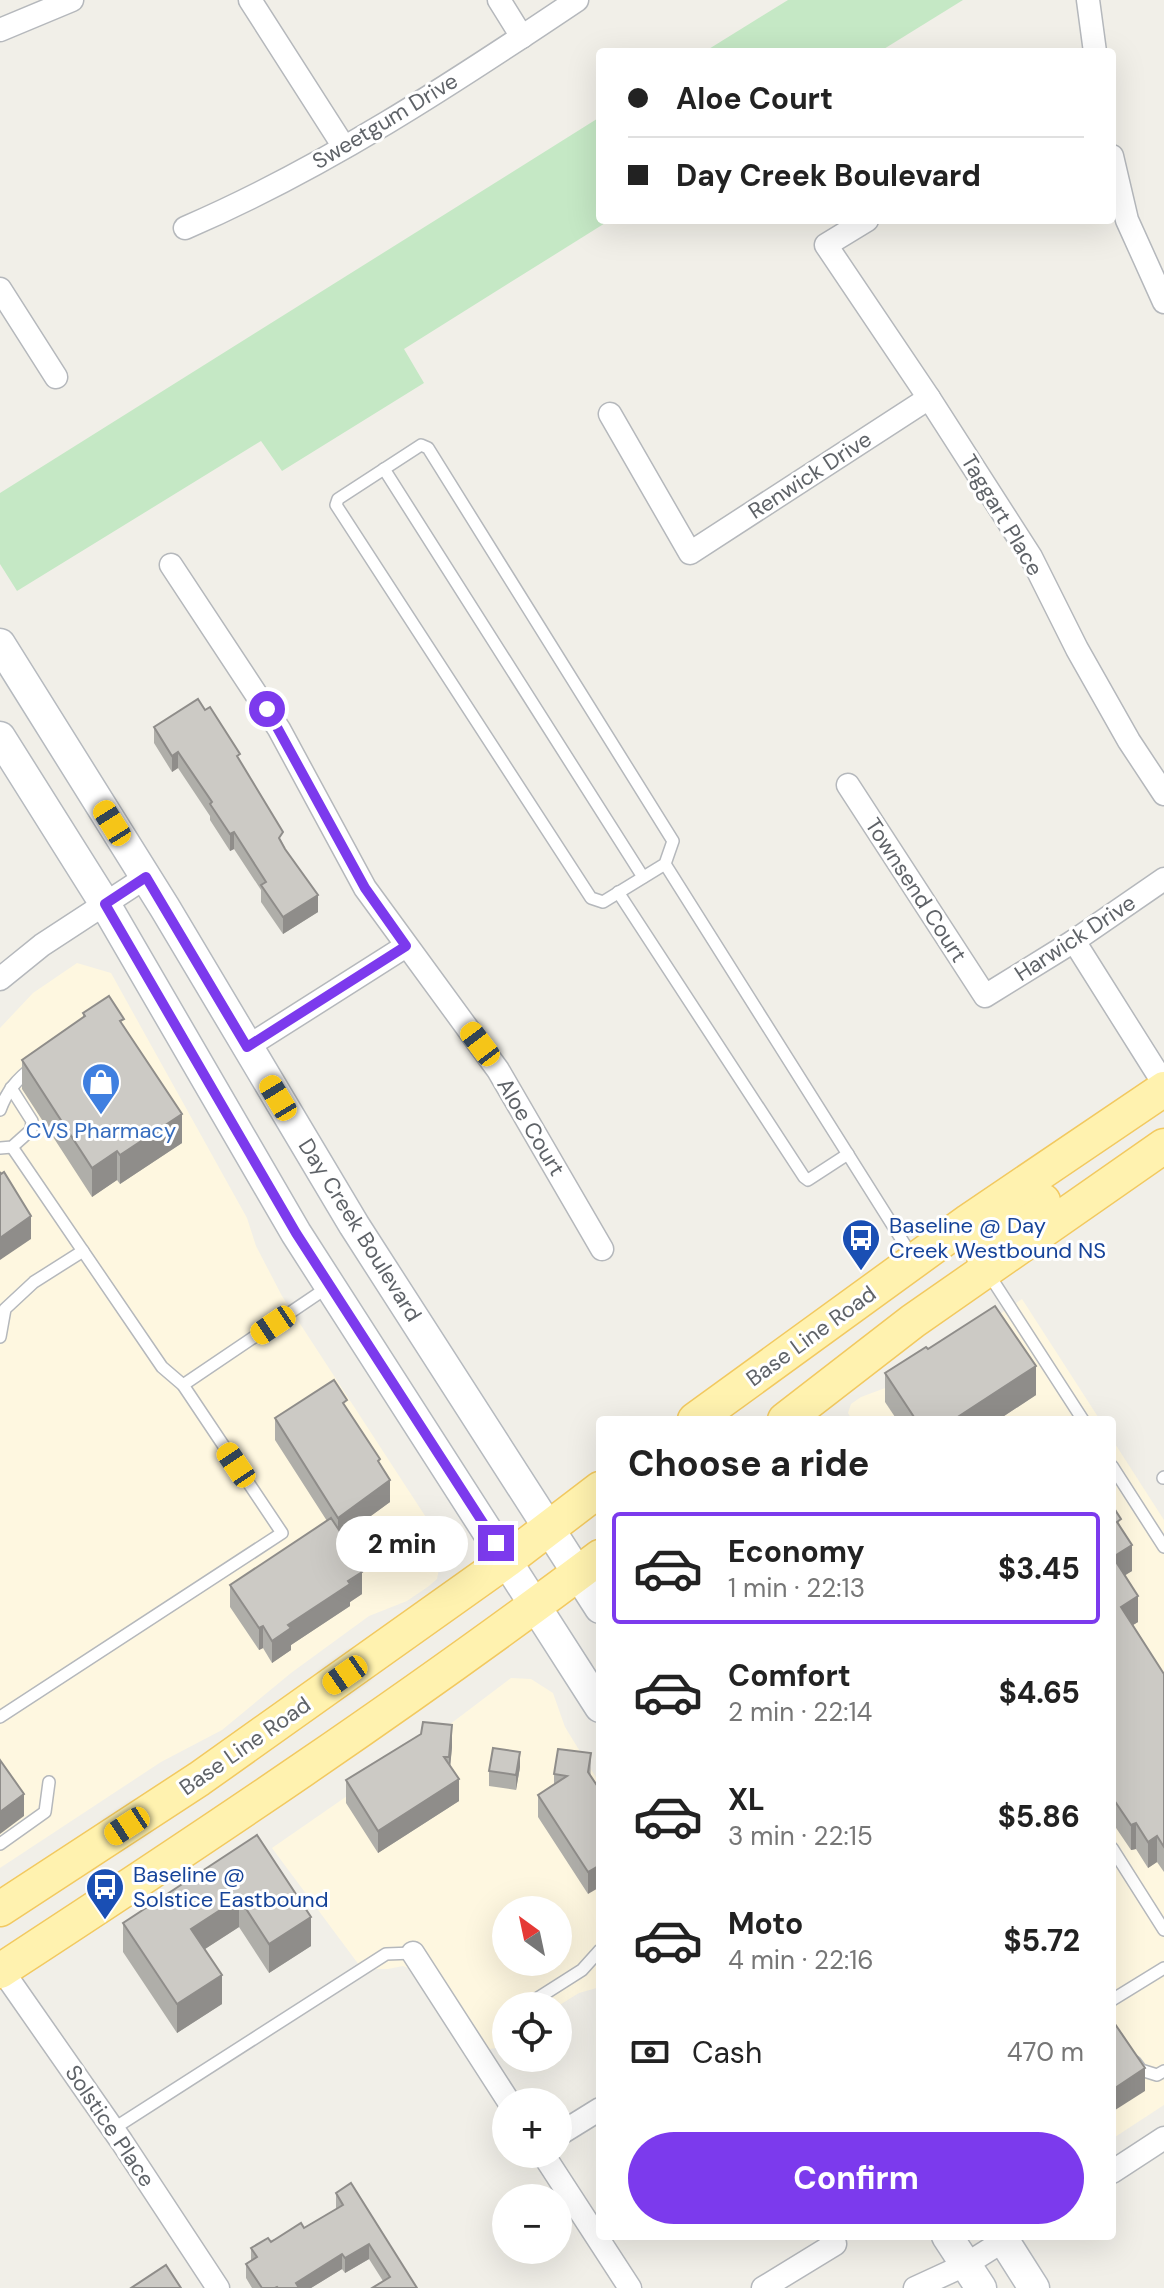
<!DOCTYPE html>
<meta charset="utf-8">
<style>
body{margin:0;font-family:"DM Sans",sans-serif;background:#f2f2f2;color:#222;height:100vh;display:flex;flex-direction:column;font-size:30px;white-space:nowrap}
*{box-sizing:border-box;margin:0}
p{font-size:26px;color:#767676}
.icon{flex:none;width:44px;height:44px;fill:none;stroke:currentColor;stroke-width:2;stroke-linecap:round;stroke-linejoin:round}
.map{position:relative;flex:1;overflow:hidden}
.sheet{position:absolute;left:596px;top:1416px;width:520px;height:824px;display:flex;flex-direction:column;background:#fff;border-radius:8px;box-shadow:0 8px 32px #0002}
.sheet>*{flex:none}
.banner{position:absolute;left:596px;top:48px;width:520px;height:176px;border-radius:8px;box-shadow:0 8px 32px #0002;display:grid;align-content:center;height:176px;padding:0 32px;background:#fff}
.needle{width:52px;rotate:327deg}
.controls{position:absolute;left:492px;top:1896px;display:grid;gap:16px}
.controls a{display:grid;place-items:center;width:80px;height:80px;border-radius:50%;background:#fff;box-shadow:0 8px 32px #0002;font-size:40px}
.end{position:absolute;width:36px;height:36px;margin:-18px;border:10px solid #7c3aed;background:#fff;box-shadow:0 0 0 4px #fff}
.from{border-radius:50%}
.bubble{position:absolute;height:56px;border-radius:28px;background:#fff;box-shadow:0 8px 32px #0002;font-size:26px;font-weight:700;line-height:56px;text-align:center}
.car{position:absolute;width:24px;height:48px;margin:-24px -12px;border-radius:10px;box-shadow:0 0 6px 2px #0007;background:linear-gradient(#f5c518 24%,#345 0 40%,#f5c518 0 76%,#345 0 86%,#f5c518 0)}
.banner b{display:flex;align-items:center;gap:28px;height:76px;font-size:30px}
.banner b+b{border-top:2px solid #e0e0e0}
.banner i{width:20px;height:20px;background:#222}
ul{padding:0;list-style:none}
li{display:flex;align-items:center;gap:24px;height:112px;margin:0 16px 12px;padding:0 16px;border:4px solid transparent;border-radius:8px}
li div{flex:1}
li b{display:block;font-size:30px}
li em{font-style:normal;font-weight:700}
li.on{border-color:#7c3aed}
li>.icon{width:72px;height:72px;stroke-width:1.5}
h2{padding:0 32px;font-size:36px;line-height:96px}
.pay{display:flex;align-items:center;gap:20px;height:88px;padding:0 32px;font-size:30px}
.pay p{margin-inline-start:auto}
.button{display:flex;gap:16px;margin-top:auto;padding:16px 32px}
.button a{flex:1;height:92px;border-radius:48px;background:#7c3aed;color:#fff;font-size:32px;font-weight:700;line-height:92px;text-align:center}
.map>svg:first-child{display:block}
.commercial{fill:#fef7e0;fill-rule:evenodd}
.green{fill:#c5e8c5}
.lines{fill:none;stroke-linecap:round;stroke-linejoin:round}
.service-casing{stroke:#b5b8bc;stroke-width:14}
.minor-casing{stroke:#b5b8bc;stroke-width:25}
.secondary-casing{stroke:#b6babf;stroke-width:33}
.primary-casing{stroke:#f2c960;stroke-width:37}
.service{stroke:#fff;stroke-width:11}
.minor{stroke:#fff;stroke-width:22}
.secondary{stroke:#fff;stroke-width:30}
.primary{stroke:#fff2af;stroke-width:34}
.wall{fill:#afaea9}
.shaded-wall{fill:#8f8d8a}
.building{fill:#cccac5;stroke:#8f8d8a;stroke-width:2}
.route{stroke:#7c3aed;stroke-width:10}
.labels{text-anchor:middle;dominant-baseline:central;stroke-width:6;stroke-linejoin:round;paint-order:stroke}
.street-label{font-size:22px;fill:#5f6368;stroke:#fff}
.shop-label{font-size:22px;fill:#366cbe;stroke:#fff}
.transit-label{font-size:22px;fill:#164399;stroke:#fff;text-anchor:start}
</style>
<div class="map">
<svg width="1164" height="2288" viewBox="0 0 1164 2288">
<rect width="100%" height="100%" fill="#f1efe8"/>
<g class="commercial">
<path d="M77,963L111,973L247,1218L256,1246L282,1296L444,1545L437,1579L429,1586L407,1601L369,1616L291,1673L222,1730L161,1762L0,1868V1028L33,993Z"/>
<path d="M1022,1299L1100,1420H852L848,1413L851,1404L861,1397L896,1384Z"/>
<path d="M1112,1439L1164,1520V2105L1112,2139Z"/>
<path d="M511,1678L531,1679L553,1693L565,1727L600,1784V1987L579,1993L558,2006H506V2041L496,2048L468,2052L415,1971L403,1966L388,1969H362L272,1848L441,1731ZM506,1910H558V1962H506Z"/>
</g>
<g class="green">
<path d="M788,0H963L879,52H704Z"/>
<path d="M600,117V220H610L404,349L424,383L282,471L261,441L17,591L0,564V493Z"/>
</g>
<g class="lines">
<g class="service-casing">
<g id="service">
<path d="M384,469L643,877"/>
<path d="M665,864L603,902L591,898L336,505L338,499L421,445L428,448L673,841L665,864L912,1256"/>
<path d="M618,892L804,1177L808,1180L848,1154"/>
<path d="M0,1110C7,1091 17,1079 33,1067"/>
<path d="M0,1148L12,1147L31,1130L32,1121L11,1088"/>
<path d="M988,1273L1083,1420"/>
<path d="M0,1337L5,1309L34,1282L83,1251"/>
<path d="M183,1385L328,1287"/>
<path d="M1112,1466L1164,1547"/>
<path d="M1163,1478L1164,1477"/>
<path d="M0,1717L282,1533L183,1385L162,1367L12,1147"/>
<path d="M0,1844L45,1812L49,1782"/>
<path d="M1112,1848L1164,1930"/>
<path d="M1112,2000L1164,1968"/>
<path d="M527,2005L582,1970L600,1950"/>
<path d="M1135,2062L1141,2070L1157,2075L1164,2071"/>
<path d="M113,2129L386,1954L413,1953"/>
</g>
</g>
<g class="minor-casing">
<g id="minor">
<path d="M250,0L344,147"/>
<path d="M499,0L522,37"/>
<path d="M1088,0L1095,52"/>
<path d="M0,30L72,0"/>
<path d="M1112,156L1127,220L1164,302"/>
<path d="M867,220L826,245L929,398L1031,557L1077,649L1129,741L1164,794"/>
<path d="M185,228C324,168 452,84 577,0"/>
<path d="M0,289L56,377"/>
<path d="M610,414L690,553L929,398"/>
<path d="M171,565L279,729L365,888L498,1070L602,1249"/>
<path d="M848,785L985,996L1074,941L1164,879"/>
<path d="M1074,941L1164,1084"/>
<path d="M0,979L42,945L146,877"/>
<path d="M247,1047L406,946"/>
<path d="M413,1953L509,2102"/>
<path d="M2,1970L122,2142L218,2288"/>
<path d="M558,2135L600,2109"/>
<path d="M543,2154L630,2288"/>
<path d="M1112,2172L1164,2138"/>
<path d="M763,2288L835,2244L830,2236"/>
<path d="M915,2288L965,2265L1011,2236"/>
</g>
</g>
<g class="secondary-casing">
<g id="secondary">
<path d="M0,644L165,908L354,1225L600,1608"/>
<path d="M0,737L105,904L296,1233L600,1707"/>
<path d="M947,2236L981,2288"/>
<path d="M1001,2236L1034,2288"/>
</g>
</g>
<g class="primary-casing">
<g id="primary">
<path d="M985,1269L984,1240L1043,1201"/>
<path d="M695,1420L969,1221L1164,1089"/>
<path d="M785,1420L913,1321L1164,1146"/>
<path d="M0,1909L199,1779L507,1560L600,1489"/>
<path d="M0,1971C204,1838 406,1703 600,1557"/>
</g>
</g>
<use href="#service" class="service"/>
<use href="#minor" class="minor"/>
<use href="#secondary" class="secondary"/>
<use href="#primary" class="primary"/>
</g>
<g class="wall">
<path d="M154,727L240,761L318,912L283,934L261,902V890L234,849L230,851L210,820V816L178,768L172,772L154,743Z"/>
<path d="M83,1013L124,1027L182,1143L120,1184L117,1180L92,1197L22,1089V1060L83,1018Z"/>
<path d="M928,1349L1036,1395L998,1420H897L885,1402V1373Z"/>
<path d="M347,1409L380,1465L390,1502L343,1536L355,1560L362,1594L350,1602V1606L291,1645V1650L272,1663L263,1648L259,1650L230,1607V1585L327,1521L275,1440V1418Z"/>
<path d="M1112,1505L1121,1528L1132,1571L1124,1575L1138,1622L1133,1625L1164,1674V1872L1157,1862L1148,1868L1136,1849L1131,1850L1112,1822Z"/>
<path d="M452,1747L450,1766L459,1801L378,1853L346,1803V1780Z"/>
<path d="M591,1753L588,1894L538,1817V1795L554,1784V1774Z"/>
<path d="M520,1767L516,1790L489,1786V1771Z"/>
<path d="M257,1835L311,1946L269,1973L239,1927L205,1949L222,2004L177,2033L123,1952V1923Z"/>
<path d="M336,2193L417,2288L383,2281L369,2259L345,2273L342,2269L311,2288H252L246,2278V2264L251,2260V2248L304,2228L336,2209Z"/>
</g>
<g class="shaded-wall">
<path d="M178,752V768L172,772V756Z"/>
<path d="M234,832V849L230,851V834Z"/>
<path d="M318,895V912L283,934V917Z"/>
<path d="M182,1114V1143L120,1184V1155Z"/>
<path d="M117,1151V1180L92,1197V1168Z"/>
<path d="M31,1216V1239L0,1260V1238Z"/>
<path d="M1036,1366V1395L998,1420H953Z"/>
<path d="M390,1480V1502L338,1540V1518Z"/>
<path d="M1132,1545V1571L1113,1583V1557Z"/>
<path d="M362,1572V1594L350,1602V1606L291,1645V1650L272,1663V1641L288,1625Z"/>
<path d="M1138,1596V1622L1121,1632V1607Z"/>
<path d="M263,1626V1648L259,1650V1628Z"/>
<path d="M452,1725V1747L449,1779V1757Z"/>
<path d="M520,1752V1767L516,1790V1775Z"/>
<path d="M459,1779V1801L378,1853V1831Z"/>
<path d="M24,1794V1816L0,1834V1812Z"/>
<path d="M1136,1823V1849L1131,1850V1825Z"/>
<path d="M1157,1836V1862L1148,1868V1842Z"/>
<path d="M600,1865V1887L588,1894V1872Z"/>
<path d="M239,1898V1927L191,1958V1929Z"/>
<path d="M311,1917V1946L269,1973V1944Z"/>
<path d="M222,1975V2004L177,2033V2004Z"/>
<path d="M1145,2068V2091L1112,2112V2090Z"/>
<path d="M369,2244V2259L345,2273V2258Z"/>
<path d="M342,2254V2269L311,2288H296V2283Z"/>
</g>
<g class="building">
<path d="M198,699L205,710L210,707L240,754L237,756L283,832L279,838L285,849L318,895L283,917L261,885L266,882L234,832L230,834L210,804L212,802L178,752L172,756L154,727Z"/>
<path d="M109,996L124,1019L120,1021L182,1114L120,1155L117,1151L92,1168L22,1060L85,1016L83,1013Z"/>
<path d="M0,1172L1,1174L4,1172L31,1216L0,1238Z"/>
<path d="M995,1306L1036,1366L953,1420H916L885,1373L926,1347L928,1349Z"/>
<path d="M334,1380L347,1400L343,1403L380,1459L378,1461L390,1480L338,1518L275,1418Z"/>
<path d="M1112,1505L1121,1519L1117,1522L1132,1545L1113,1557L1138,1596L1121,1607L1164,1674V1847L1157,1836L1148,1842L1136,1823L1131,1825L1112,1797Z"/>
<path d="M331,1518L355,1554L352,1556L362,1572L348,1581L350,1584L288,1625L291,1628L272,1641L263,1626L259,1628L230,1585Z"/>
<path d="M423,1722L452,1725L449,1757H444L459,1779L378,1831L346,1780L421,1734Z"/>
<path d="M493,1748L520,1752L516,1775L489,1771Z"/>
<path d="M558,1749L591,1753L588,1772L600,1790V1865L588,1872L538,1795L567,1776L554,1774Z"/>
<path d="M0,1760L24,1794L0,1812Z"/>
<path d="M257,1835L311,1917L269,1944L239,1898L191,1929L222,1975L177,2004L123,1923Z"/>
<path d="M1115,2024L1145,2068L1112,2090V2026Z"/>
<path d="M351,2183L417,2288H372L390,2277L369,2244L345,2258L342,2254L296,2283L299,2288H278L277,2287L275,2288H262L246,2264L257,2257L251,2248L268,2238L271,2242L301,2223L304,2228L343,2205L336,2193Z"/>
<path d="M166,2265L181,2288H131Z"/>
</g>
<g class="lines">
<path class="route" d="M267,709L365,888L406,946L247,1047L146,877L105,904L296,1233L496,1543"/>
</g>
<defs>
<g id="shop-pin" transform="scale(2)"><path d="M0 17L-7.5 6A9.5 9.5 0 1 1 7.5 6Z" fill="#3f7fe0" stroke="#fff"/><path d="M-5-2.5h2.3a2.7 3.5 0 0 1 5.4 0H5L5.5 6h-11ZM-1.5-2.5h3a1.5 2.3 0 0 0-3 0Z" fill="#fff"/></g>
<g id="bus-pin" transform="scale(2)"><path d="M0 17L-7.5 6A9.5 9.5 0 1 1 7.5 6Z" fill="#1a4fb4" stroke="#fff"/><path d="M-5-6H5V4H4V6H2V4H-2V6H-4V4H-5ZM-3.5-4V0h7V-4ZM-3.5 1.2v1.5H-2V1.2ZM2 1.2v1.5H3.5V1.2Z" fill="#fff"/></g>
</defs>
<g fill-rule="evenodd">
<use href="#shop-pin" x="101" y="1082"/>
<use href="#bus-pin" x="861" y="1238"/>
<use href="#bus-pin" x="105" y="1887"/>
</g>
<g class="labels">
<g class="street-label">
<text transform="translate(385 121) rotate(-31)">Sweetgum Drive</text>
<text transform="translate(810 475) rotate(-33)">Renwick Drive</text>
<text transform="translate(1002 515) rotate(59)">Taggart Place</text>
<text transform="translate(916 890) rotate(57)">Townsend Court</text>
<text transform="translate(1075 938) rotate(-33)">Harwick Drive</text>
<text transform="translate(531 1127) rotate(59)">Aloe Court</text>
<text transform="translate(360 1230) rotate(58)">Day Creek Boulevard</text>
<text transform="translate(811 1336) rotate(-36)">Base Line Road</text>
<text transform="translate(245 1746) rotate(-35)">Base Line Road</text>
<text transform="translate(110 2126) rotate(56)">Solstice Place</text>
</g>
<g class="shop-label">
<text x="101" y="1130">CVS Pharmacy</text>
</g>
<g class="transit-label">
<text x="889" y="1225">Baseline @ Day<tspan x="889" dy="25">Creek Westbound NS</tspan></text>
<text x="133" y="1874">Baseline @<tspan x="133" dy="25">Solstice Eastbound</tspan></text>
</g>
</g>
</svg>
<div class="controls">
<a><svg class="needle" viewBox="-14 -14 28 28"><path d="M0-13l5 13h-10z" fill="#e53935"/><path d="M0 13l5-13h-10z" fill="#767676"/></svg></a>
<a><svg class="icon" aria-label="locate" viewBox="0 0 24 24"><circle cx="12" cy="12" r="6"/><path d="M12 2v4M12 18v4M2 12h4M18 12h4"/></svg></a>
<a>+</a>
<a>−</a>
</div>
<i class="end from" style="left:267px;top:709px"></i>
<i class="end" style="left:496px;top:1543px"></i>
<div class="bubble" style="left:336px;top:1516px;width:132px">2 min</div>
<i class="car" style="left:112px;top:823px;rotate:328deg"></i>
<i class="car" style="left:480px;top:1044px;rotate:323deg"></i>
<i class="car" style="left:278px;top:1098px;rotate:329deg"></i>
<i class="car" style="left:273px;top:1325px;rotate:236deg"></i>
<i class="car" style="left:236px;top:1465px;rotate:326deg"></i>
<i class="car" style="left:345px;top:1675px;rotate:235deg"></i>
<i class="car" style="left:127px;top:1826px;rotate:237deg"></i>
<div class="banner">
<b><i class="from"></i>Aloe Court</b>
<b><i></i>Day Creek Boulevard</b>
</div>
<section class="sheet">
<h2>Choose a ride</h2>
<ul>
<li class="on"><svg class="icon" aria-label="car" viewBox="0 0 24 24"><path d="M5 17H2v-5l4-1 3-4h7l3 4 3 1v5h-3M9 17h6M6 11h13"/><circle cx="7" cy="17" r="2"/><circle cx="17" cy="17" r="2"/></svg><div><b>Economy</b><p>1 min · 22:13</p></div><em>$3.45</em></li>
<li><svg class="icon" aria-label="car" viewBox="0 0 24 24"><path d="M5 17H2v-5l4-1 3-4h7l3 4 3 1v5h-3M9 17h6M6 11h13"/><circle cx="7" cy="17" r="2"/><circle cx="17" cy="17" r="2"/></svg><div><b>Comfort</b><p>2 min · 22:14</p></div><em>$4.65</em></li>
<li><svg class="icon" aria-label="car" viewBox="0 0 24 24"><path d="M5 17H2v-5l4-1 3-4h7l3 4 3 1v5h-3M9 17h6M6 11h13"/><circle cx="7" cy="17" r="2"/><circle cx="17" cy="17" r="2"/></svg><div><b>XL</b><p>3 min · 22:15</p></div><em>$5.86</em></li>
<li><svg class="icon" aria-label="car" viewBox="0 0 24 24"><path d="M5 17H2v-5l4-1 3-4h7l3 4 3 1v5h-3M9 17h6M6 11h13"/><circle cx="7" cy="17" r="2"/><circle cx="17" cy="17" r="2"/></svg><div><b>Moto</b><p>4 min · 22:16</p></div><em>$5.72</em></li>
</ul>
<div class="pay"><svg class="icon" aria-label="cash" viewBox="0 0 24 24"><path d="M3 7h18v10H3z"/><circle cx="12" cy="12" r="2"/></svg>Cash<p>470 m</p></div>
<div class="button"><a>Confirm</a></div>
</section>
</div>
